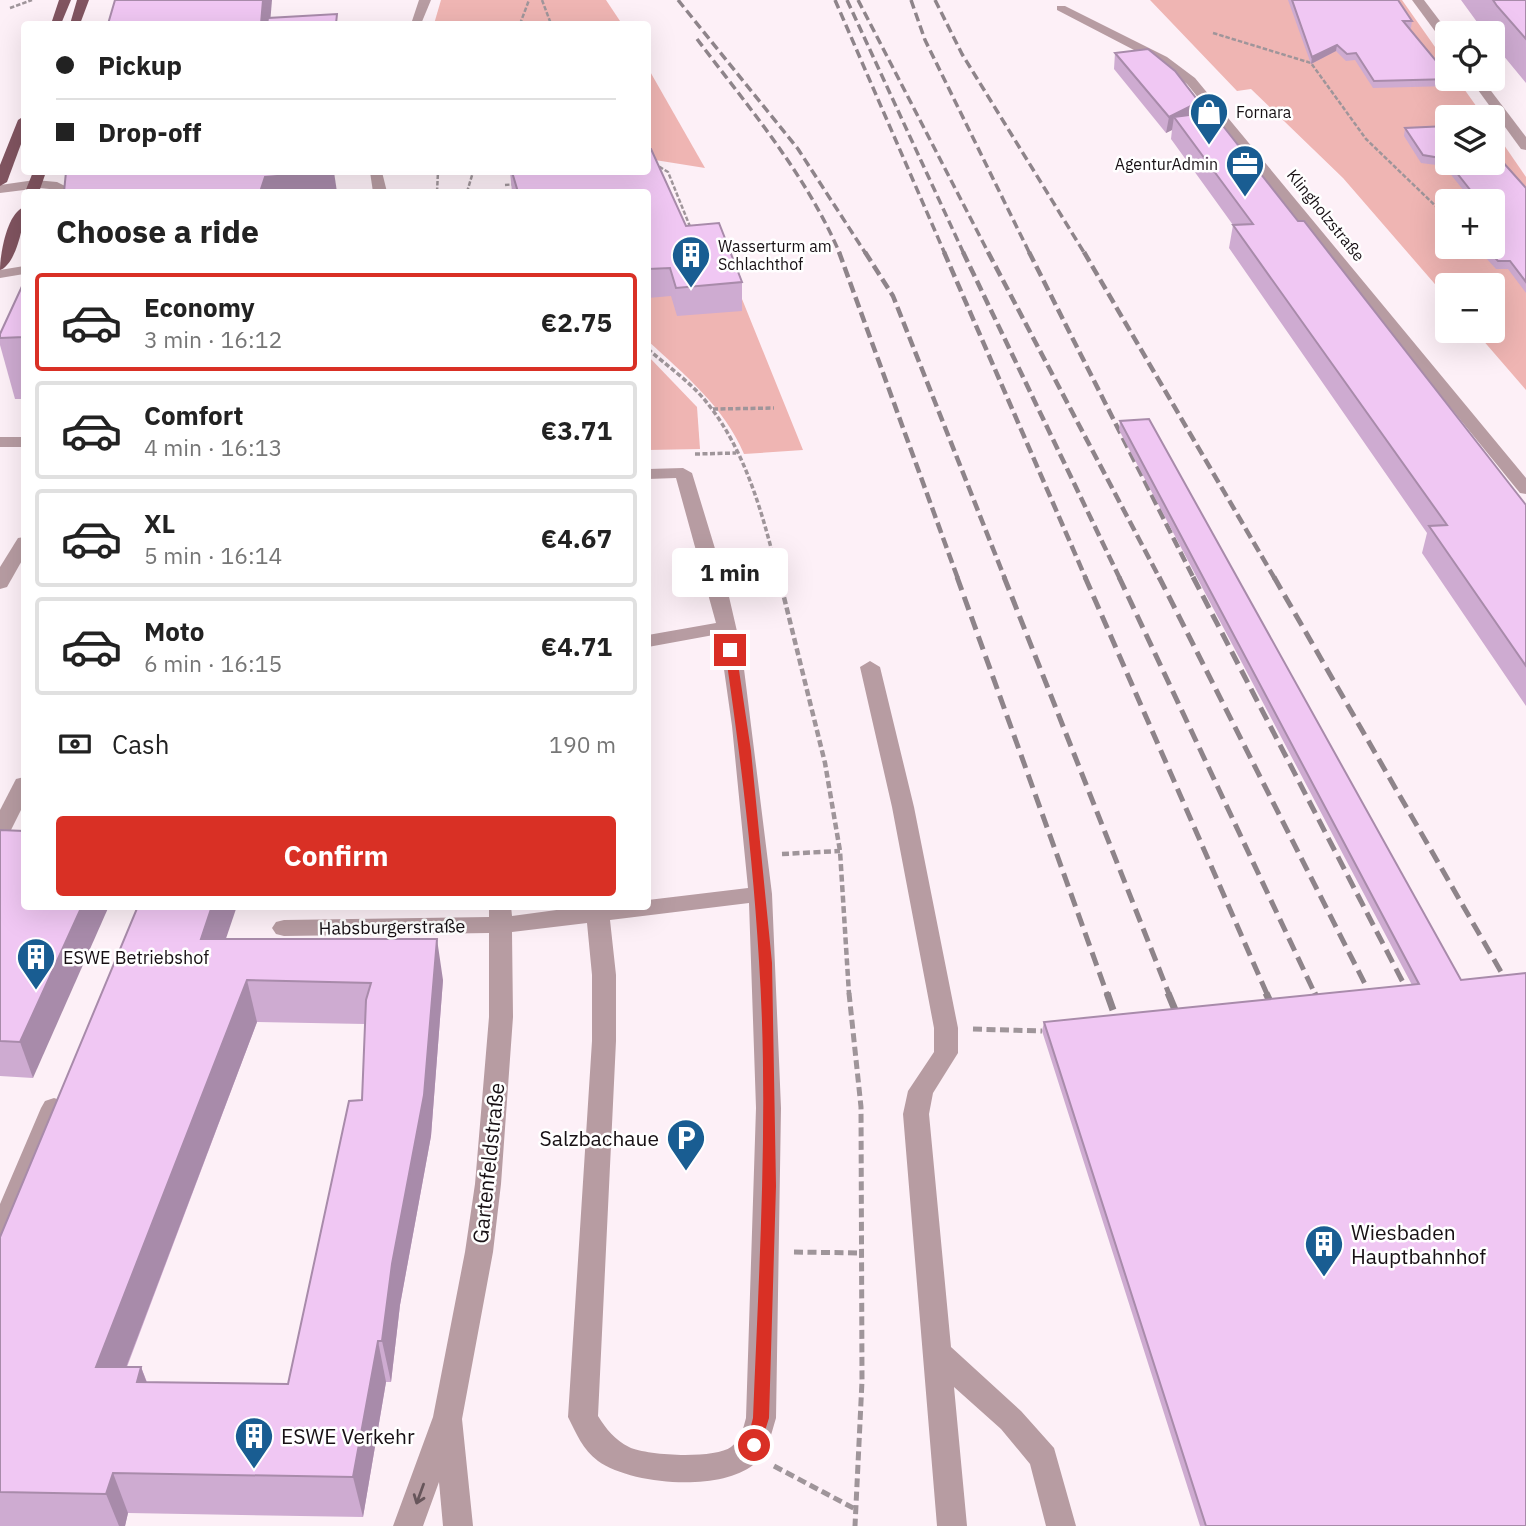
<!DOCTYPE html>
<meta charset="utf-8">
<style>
body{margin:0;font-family:"IBM Plex Sans",sans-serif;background:#f6f6f6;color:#222;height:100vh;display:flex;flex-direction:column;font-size:26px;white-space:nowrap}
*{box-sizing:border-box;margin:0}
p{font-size:23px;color:#767676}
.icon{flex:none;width:38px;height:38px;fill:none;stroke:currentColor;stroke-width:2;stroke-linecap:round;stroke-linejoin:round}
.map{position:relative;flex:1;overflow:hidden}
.drawer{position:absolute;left:21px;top:189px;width:630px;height:721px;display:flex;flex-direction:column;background:#fff;border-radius:7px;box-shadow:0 7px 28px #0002}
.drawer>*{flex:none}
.guide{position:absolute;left:21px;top:21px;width:630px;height:154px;border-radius:7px;box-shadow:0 7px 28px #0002;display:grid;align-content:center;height:154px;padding:0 35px;background:#fff}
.controls{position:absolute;left:1435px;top:21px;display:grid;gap:14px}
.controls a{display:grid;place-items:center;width:70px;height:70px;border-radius:7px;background:#fff;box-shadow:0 7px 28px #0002;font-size:35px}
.end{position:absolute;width:32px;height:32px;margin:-16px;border:9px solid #d93025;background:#fff;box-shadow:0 0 0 4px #fff}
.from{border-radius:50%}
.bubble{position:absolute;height:49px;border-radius:7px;background:#fff;box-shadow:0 7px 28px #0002;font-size:23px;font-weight:700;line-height:49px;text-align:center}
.guide b{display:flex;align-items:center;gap:24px;height:66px;font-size:26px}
.guide b+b{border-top:2px solid #e0e0e0}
.guide i{width:18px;height:18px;background:#222}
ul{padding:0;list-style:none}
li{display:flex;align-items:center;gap:21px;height:98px;margin:0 14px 10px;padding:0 21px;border:4px solid #e0e0e0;border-radius:7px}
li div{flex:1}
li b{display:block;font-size:26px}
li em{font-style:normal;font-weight:700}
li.selected{border-color:#d93025}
li>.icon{width:63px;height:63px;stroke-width:1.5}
h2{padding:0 35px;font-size:32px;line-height:84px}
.pay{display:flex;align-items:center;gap:18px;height:77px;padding:0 35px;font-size:26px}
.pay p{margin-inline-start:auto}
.button{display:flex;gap:14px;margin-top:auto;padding:14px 35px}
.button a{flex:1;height:80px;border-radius:7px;background:#d93025;color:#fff;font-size:28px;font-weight:700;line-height:80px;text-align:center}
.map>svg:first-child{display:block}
.green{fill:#efb5b3;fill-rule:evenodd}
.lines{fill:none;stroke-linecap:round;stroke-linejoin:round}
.path-far3{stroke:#9f959a;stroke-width:2.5;stroke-dasharray:4.5 2;stroke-linecap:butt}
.path-far2{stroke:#9f959a;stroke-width:3.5;stroke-dasharray:5 2.5;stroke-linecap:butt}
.path-far1{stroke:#9f959a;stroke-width:4.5;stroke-dasharray:7 3.5;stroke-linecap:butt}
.path{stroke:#9f959a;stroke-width:5;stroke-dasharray:9 4.5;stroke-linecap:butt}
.minor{fill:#b79ca2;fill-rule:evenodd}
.major{fill:#815460;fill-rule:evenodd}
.rail-far3{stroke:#8e848a;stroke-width:3.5;stroke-dasharray:9 4.5;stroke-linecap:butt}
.rail-far2{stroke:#8e848a;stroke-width:4.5;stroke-dasharray:11 5;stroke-linecap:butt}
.rail-far1{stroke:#8e848a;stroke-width:5;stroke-dasharray:14 7;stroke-linecap:butt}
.rail{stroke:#8e848a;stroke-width:7;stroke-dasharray:18 9;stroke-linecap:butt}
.wall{fill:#ceabd1;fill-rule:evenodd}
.shaded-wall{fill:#a88baa}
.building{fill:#f0c7f3;stroke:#a88baa;stroke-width:2;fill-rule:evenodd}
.oneway{stroke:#67565b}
.route{fill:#d93025}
.labels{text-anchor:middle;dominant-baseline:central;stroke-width:5;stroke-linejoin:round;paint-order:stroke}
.far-poi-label{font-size:16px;fill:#171014;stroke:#fff;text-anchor:start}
.far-street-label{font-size:16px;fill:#171014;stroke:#fff}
.street-label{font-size:18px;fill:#171014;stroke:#fff}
.poi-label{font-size:18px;fill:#171014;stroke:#fff;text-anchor:start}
.near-poi-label{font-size:21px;fill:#171014;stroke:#fff;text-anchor:start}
.near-street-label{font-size:21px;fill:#171014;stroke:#fff}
</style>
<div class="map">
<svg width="1526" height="1526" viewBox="0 0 1526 1526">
<rect width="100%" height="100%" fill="#fdf0f7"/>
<g class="green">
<path d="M441,0H606L622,24H434Z"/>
<path d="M1150,0H1402L1447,64V79H1457L1484,117H1447V163H1493V129L1526,177V390L1475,331H1493V285H1447V298L1343,178L1251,89L1237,91ZM1447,201H1493V247H1447Z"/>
<path d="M648,68L705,168L655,160L648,143Z"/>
<path d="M721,247L803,450L744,454C724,407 685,375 648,341V255Z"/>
<path d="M648,356L697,407L700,449L648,450Z"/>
</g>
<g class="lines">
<g class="path-far3">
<path d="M542,0L551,24"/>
<path d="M10,8L32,0"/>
<path d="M520,24L529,0"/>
<path d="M1213,33L1311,63L1366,139L1447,217"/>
<path d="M648,160L668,172L691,229"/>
<path d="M505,185L517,184"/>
<path d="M437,192L438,172"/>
<path d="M467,192L473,172"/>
</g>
<g class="path-far2">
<path d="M648,349C667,366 692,383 708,404C747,453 764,519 779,579"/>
<path d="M713,409L774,408"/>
<path d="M695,454L736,453"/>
</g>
<g class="path-far1">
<path d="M779,577L825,763L840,851L849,994"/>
<path d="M782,854L840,851"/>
</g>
<g class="path">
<path d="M849,993L861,1107L862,1381L855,1526"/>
<path d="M973,1029L1042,1031"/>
<path d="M794,1252L863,1253"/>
<path d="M774,1466L857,1510"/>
</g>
<g class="minor">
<path d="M419,0H431L421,24H411Z"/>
<path d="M1412,0H1424L1449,33L1447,42H1443Z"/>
<path d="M1057,6H1065L1167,57L1195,78L1526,478V494L1520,493L1187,84L1159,63L1057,10Z"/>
<path d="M1470,79H1482L1526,137V150L1521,149Z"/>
<path d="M370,172H382L387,192H373Z"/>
<path d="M35,180L57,182L77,192L40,188L0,193V185Z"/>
<path d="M24,266V274L0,278V270Z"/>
<rect x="0" y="437" width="24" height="10"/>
<path d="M683,468L692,473L727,588L742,653L772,894L781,1108L776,1418C771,1435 767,1454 753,1465C719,1492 632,1485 598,1461C583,1450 576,1433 568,1417L592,1041V975L587,923L512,932L513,1017L501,1184L493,1252L462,1419L473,1526H443L439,1482L423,1526H393L433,1417L465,1252L475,1184L489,1017V933L284,936L276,934L272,928L276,922L284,920L489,917V906H511L512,916L586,906H648V900L748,888L732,726L719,634L648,647V635L716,623L676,478L648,479V469ZM749,903L756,1108L746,1418C743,1429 741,1439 731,1447C715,1459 647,1456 629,1447C615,1440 606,1429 598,1416L616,1041V975L610,920Z"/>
<path d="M24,537V557L7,587L0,589V567L18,538Z"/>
<path d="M870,661L880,667L914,807L958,1028V1053L933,1093L929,1114L951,1347L1021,1411L1054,1448L1076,1526H1046L1030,1464L1001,1429L954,1387L967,1526H937L903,1114L908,1091L934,1052V1028L892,807L860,667Z"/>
<path d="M24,777V804L8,836L0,838V810L16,779Z"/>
<path d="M54,1098L63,1101L67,1108L13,1235L10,1243L0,1246V1204L41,1108L45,1101Z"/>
</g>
<g class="major">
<path d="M59,0H71L61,24H51Z"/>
<path d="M77,0H89L80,24H70Z"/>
<path d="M24,116V136L7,182L0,186V165L18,120Z"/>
<path d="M33,172H46L39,192H25Z"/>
<path d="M24,207C25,222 16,265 0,270C0,254 7,213 24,207Z"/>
</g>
<g class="rail-far3">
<path d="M678,0L798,149L866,254"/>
<path d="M835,0L945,254"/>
<path d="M847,0L964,254"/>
<path d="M858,0L989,254"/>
<path d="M911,0L925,40L1030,254"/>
<path d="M935,0L962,54L1085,254"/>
<path d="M697,39C749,108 806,174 840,254"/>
</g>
<g class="rail-far2">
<path d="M839,252L958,579"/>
<path d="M865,252L893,296L1005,579"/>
<path d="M944,252L1086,579"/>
<path d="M963,252L1120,579"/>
<path d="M988,252L1160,579"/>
<path d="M1029,252L1194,579"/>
<path d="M1084,252L1275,579"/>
</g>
<g class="rail-far1">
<path d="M957,577L1107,994"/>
<path d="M1004,577L1169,994"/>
<path d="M1085,577L1267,994"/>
<path d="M1119,577L1315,994"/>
<path d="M1159,577L1370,994"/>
<path d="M1193,577L1409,994"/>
<path d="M1274,577L1508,984"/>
</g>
<g class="rail">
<path d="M1107,993L1118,1024"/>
<path d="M1168,993L1178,1017"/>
<path d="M1266,993L1273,1008"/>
<path d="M1314,993L1319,1003"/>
<path d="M1369,993L1372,998"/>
</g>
</g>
<g class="wall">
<path d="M1288,0H1398L1412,21L1411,28H1409L1452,79L1450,86L1373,88L1355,60L1346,61L1336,51L1311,64Z"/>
<path d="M1461,0H1526V83L1493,43V33H1485Z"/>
<path d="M1115,53L1198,114L1298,221L1526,505V706L1422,553L1427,533L1229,248L1233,225L1171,139L1172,130L1166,133L1114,69Z"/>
<path d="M1447,126V163H1493L1526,188V293L1508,269H1496L1476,247H1493V201H1472L1444,166L1421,163L1404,136L1405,128Z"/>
<path d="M510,172H648L686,226L742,282V311L677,316L671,296L648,298V192H512Z"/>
<path d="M24,282V399H15L0,345V334Z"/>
<path d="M1120,421L1461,980L1526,1526H1200L1042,1031L1044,1022L1412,985L1119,430Z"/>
<path d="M0,830L33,1078L0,1076Z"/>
<path d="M226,939L443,980L431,1136L400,1305L391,1382H386L363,1517L128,1513L125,1526H0V1237ZM257,1022L365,1024L362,1100L288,1384L147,1382L141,1367H127Z"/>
</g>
<g class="shaded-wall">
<path d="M263,0H272L270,24H261Z"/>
<path d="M1337,45L1336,51L1311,64L1312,57Z"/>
<path d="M1199,102L1197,118L1174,117L1172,130L1166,133L1169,117Z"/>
<path d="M328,172H334L337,192H260L265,177Z"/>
<path d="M82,906H109L33,1078L20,1042Z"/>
<path d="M212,906H237L212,980L201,939Z"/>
<path d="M437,939L443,980L431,1136L400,1305L391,1382L382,1341L392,1264Z"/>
<path d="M247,980L257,1022L111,1407L96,1367Z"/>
<path d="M378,1341L386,1382L363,1517L353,1477Z"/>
<path d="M141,1367L156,1408L137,1382Z"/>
<path d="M113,1473L128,1513L125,1526H119L106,1494Z"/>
</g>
<g class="building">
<path d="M115,0H263L261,24H108Z"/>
<path d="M1292,0H1398L1412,21H1403L1447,74V79H1452L1374,81L1356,53L1347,54L1337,45L1312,57Z"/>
<path d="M1493,0H1526V39L1497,6Z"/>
<path d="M337,14L336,24H267L268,18Z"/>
<path d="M1148,49L1175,71L1199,102L1169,117L1115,53Z"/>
<path d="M1212,112L1298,221H1304L1526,505V666L1429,526L1447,525L1233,225L1253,224L1174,117Z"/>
<path d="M1447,126V160L1446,159L1423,155L1405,128Z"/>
<path d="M648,149H651L686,226L719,223L742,282L676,288L670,268L648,269V192H518L512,172H648Z"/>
<path d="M1493,151L1526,188V282L1510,261H1498L1485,247H1493V219H1494L1493,201H1479L1449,163H1493Z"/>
<path d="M66,172H328L265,177L260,192H64Z"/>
<path d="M24,282V337L0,338V334Z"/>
<path d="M1149,419L1461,980L1526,973V1526H1206L1044,1022L1419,984L1120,421Z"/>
<path d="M0,830L24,831V906H82L20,1042L0,1041Z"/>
<path d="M138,906H212L201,939H437L424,1095L392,1264L382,1341H378L353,1477L113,1473L106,1494L0,1492V1237ZM247,980L371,983L366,1000L362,1100L349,1101L288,1384L137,1382L141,1367H96Z"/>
</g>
<defs><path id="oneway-shaft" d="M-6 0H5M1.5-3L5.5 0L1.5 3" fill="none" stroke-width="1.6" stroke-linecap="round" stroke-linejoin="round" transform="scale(1.75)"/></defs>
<use class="oneway" href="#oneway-shaft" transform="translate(420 1494) rotate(110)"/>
<path class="route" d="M730,647L736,650L751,751L772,963L776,1186L769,1418L759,1450L754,1452L746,1445L753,1418C759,1268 769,1112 759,961C753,857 740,753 725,650Z"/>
<defs>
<g id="shop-pin" transform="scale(2.0125)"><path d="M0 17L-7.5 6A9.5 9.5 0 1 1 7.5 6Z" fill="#195d92" stroke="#fff"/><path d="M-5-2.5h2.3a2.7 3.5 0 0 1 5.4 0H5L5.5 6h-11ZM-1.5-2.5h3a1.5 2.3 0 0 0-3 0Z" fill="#fff"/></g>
<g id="office-pin" transform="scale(2.0125)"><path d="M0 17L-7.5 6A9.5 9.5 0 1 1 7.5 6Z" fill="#195d92" stroke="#fff"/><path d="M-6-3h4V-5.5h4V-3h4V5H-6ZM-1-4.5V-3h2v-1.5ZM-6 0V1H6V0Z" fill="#fff"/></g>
<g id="building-pin" transform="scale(2.0125)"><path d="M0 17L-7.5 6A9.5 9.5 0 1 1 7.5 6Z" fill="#195d92" stroke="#fff"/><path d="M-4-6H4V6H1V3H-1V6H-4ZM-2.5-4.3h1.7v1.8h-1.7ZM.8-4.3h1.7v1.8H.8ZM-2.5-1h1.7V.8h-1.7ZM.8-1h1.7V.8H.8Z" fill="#fff"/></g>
<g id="parking-pin" transform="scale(2.0125)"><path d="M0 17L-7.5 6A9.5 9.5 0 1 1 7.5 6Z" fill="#195d92" stroke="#fff"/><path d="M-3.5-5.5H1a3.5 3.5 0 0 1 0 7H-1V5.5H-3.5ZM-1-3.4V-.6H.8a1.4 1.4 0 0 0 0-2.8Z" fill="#fff"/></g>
</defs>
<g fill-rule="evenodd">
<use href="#shop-pin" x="1209" y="112"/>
<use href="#office-pin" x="1245" y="164"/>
<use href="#building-pin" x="691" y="255"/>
<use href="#building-pin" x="36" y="957"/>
<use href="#parking-pin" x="686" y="1138"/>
<use href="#building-pin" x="1324" y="1244"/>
<use href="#building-pin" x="254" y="1436"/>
</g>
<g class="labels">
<g class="far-poi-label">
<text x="1236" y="112">Fornara</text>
<text x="1218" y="164" text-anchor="end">AgenturAdmin</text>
<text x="718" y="246">Wasserturm am<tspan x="718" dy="18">Schlachthof</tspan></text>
</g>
<g class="far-street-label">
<text transform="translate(1326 215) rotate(51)">Klingholzstraße</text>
</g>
<g class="street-label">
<text transform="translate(392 927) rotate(-1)">Habsburgerstraße</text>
</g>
<g class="poi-label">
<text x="63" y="957">ESWE Betriebshof</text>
</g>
<g class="near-poi-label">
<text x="659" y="1138" text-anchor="end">Salzbachaue</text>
<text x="1351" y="1232">Wiesbaden<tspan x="1351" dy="24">Hauptbahnhof</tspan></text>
<text x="281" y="1436">ESWE Verkehr</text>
</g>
<g class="near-street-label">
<text transform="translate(488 1163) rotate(-84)">Gartenfeldstraße</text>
</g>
</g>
</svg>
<div class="controls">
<a><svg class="icon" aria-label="locate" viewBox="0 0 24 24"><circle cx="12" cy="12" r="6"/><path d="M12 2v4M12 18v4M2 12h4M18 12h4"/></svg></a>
<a><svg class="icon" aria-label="layers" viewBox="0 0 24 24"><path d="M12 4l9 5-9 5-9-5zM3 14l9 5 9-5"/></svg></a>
<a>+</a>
<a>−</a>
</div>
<i class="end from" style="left:754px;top:1445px"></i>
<i class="end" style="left:730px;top:650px"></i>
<div class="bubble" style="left:672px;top:548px;width:116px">1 min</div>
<div class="guide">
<b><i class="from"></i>Pickup</b>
<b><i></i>Drop-off</b>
</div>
<section class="drawer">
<h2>Choose a ride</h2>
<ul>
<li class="selected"><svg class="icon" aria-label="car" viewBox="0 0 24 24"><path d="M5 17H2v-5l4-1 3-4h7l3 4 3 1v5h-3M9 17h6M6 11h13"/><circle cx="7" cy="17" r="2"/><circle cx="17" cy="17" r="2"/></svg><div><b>Economy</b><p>3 min · 16:12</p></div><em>€2.75</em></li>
<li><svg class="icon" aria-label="car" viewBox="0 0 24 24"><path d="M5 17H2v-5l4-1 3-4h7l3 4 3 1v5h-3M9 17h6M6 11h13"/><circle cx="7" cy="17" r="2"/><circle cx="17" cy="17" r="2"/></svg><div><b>Comfort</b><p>4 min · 16:13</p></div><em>€3.71</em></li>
<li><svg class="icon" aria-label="car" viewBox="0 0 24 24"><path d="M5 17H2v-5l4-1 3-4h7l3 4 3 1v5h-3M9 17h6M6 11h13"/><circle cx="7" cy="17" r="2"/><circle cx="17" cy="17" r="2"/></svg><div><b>XL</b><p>5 min · 16:14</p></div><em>€4.67</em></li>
<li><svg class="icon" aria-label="car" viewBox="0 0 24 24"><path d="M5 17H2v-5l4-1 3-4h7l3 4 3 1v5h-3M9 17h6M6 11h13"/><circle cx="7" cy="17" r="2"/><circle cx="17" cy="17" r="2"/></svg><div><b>Moto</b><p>6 min · 16:15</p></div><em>€4.71</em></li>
</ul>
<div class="pay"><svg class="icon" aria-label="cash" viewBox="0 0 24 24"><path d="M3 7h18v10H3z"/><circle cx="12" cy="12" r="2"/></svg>Cash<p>190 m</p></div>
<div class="button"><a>Confirm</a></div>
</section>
</div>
